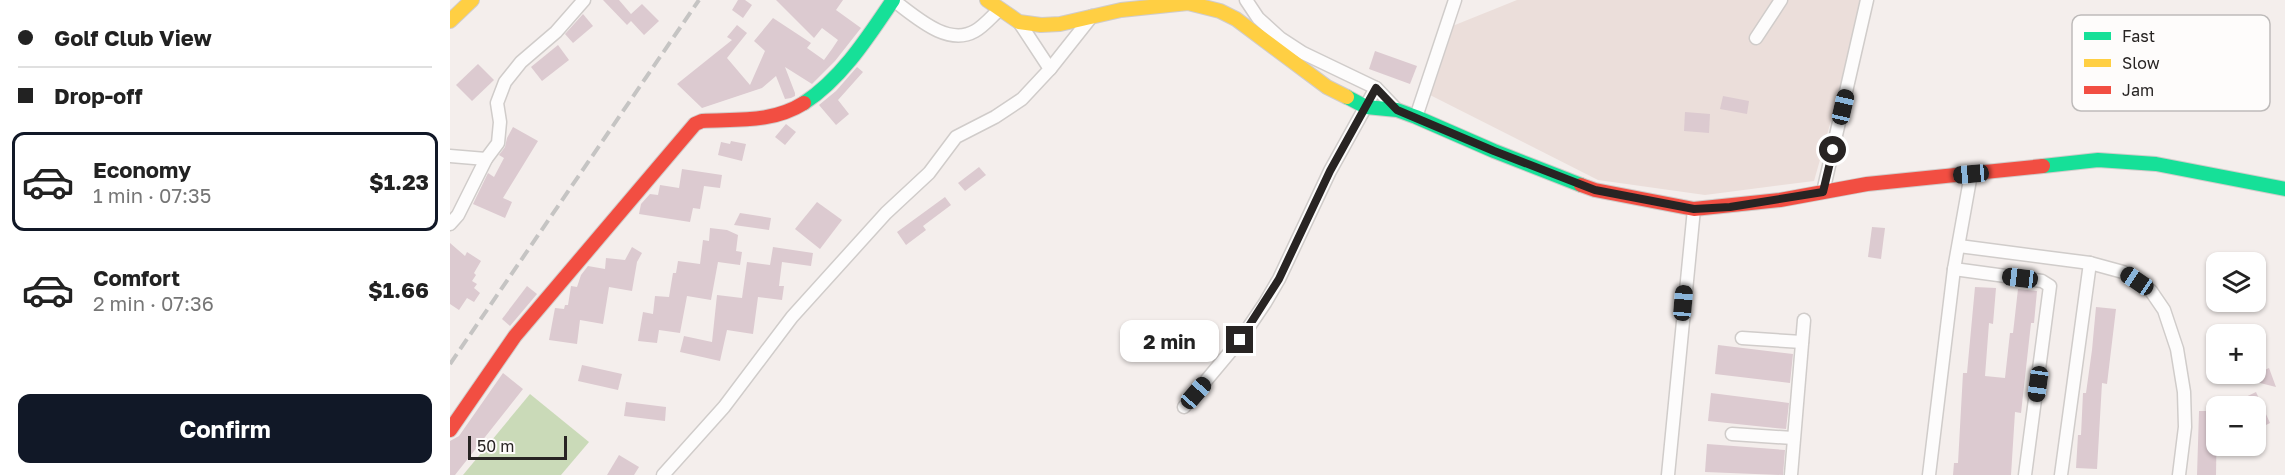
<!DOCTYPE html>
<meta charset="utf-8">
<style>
body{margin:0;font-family:"Golos Text",sans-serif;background:#f6f6f6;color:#222;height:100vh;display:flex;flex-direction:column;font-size:22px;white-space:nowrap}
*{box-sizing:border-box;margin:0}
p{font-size:20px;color:#767676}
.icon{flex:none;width:33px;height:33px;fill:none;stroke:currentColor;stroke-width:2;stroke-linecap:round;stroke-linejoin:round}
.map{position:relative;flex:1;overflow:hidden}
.details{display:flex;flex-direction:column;background:#fff;width:450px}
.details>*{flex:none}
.guide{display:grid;align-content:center;height:132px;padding:0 18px;background:#fff}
.fabs{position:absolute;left:1756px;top:252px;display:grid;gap:12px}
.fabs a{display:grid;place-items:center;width:60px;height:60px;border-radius:12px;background:#fff;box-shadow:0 2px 4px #0004;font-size:30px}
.scale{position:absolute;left:18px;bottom:15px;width:99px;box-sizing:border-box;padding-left:6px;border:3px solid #282423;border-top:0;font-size:16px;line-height:21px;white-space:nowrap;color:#282423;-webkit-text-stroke:4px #fefcfb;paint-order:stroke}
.end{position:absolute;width:27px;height:27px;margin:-14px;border:8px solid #282423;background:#fff;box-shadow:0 0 0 3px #fff}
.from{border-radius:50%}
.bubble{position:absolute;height:42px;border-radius:12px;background:#fff;box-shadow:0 2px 4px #0004;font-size:20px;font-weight:700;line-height:42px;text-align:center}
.car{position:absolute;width:18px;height:36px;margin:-18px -9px;border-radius:8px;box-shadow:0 0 4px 2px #0007;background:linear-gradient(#222 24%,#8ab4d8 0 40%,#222 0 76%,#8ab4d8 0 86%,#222 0)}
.guide b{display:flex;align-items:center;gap:21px;height:57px;font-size:22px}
.guide b+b{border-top:2px solid #e0e0e0}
.guide i{width:15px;height:15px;background:#222}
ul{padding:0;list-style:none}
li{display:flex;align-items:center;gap:18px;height:99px;margin:0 12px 9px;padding:0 6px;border:3px solid transparent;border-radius:12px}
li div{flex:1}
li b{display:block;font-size:22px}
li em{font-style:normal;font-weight:700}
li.on{border-color:#111827}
li>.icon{width:54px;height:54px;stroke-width:1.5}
.primary-button{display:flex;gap:12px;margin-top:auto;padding:12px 18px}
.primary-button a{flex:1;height:69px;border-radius:12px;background:#111827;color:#fff;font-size:24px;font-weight:700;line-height:69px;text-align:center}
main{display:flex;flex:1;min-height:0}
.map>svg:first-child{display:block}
.built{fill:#ebdeda}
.green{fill:#cadab8}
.building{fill:#dccad0}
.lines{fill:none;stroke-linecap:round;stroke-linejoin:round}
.street-casing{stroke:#d0ccca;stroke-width:15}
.fast-casing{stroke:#d0ccca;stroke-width:16}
.slow-casing{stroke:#d0ccca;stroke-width:16}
.jam-casing{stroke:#d0ccca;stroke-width:16}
.street{stroke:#fdfcfc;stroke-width:12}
.fast{stroke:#16e098;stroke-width:14}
.slow{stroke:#ffcf43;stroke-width:14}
.jam{stroke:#f24e42;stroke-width:14}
.rail{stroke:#c5c4c3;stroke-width:4;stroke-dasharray:12 6;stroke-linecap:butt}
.route{stroke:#282423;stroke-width:8}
.key{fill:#fefcfb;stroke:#bebbba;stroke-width:1.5}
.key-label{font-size:16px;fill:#282423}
</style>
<main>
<section class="details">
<div class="guide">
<b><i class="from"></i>Golf Club View</b>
<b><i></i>Drop-off</b>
</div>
<ul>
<li class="on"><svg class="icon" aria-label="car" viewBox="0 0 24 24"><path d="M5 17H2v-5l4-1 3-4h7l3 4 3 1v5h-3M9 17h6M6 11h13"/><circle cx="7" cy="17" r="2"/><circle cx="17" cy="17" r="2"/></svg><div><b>Economy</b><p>1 min · 07:35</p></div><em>$1.23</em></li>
<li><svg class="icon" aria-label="car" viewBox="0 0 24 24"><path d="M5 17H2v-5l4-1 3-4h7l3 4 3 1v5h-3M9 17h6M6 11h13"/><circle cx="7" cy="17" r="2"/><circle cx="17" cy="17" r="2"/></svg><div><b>Comfort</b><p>2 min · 07:36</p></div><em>$1.66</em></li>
</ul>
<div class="primary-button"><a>Confirm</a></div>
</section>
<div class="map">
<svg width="1835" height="475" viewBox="0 0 1835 475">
<rect width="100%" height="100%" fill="#f4eeec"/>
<path class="built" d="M1067,0H1415L1364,181L1255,195L1148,180L980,95L1000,27Z"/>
<path class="green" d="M80,394L139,442L111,475H13Z"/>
<g class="building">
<path d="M153,0H169L181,14L192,4L209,21L194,35L181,21L177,25Z"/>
<path d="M288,0H295L302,5L293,18L282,10Z"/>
<path d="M326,0H393L386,10L411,28L385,61L362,84L335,67L345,93V96L341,98L335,99L326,76L312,88L252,108L227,84L282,40L277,37L287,25L297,33L277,58L300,85L315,51L304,41L323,18L361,43L357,48L374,60L382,49L388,40L372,28L364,38Z"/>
<path d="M133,14L143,26L123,43L115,34Z"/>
<path d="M108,45L119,60L92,81L81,67Z"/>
<path d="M925,51L967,66L960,84L919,69Z"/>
<path d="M28,64L44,80L22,101L6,85Z"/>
<path d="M407,67L413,72L388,100L399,114L386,125L369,105L386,91Z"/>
<path d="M1273,96L1299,101L1297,114L1270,109Z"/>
<path d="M1235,112L1260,114L1259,133L1234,131Z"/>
<path d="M336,124L346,132L335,145L325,137Z"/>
<path d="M63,127L88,141L53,198L62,202L55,218L23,204L38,173L44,177L54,158L49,155L55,147L57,138Z"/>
<path d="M281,141L296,144L292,161L268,155L271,142L280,144Z"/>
<path d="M529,167L536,175L515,191L508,183Z"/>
<path d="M232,169L272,175L270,188L254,186L250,209L243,208L240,222L189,214L191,204L200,194L208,195L210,185L229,188Z"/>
<path d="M495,197L501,205L473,226L476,230L456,245L447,232Z"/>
<path d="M367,202L392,220L370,249L345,229Z"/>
<path d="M290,213L321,218L319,230L284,225Z"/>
<path d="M1422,227L1435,228L1431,259L1418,257Z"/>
<path d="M260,228L277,230L288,235L286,251L292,252L290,265L268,262L261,300L237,296L230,333L209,330L207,343L188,341L193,312L203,314L205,296L219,297L223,273H226L228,261L250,264L253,240L259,241Z"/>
<path d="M0,243L15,256L17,252L31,261L24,273L26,275L22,281L27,284L24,288L30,293L24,302L17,298L9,310L0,304Z"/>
<path d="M182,247L192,253L187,262L182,291L159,287L153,324L130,320L127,344L99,340L105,308L114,309L115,305H118L121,286L127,287L131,275L138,266L155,269L156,258L175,260Z"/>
<path d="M323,247L363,253L361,266L332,262L329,286H334L332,300L308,297L303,334L277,330L270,361L230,352L234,336L262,342L267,295L292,298L297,262L320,265Z"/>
<path d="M77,286L87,294L60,326L52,319Z"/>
<path d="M1525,287L1546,288L1543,324L1539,323L1535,376L1555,378L1560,333H1563L1568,289L1587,291L1584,323H1581L1571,413L1565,412L1561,475H1503L1504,463H1508L1513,373H1517Z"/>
<path d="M1646,307L1666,309L1657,384L1652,383L1647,469L1626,468L1628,435H1631L1633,393H1636L1642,350Z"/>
<path d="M1268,345L1343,354L1340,383L1265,374Z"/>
<path d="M132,365L172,374L168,390L128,381Z"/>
<path d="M1819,368L1826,387L1790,378L1806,374Z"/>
<path d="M53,373L73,389L5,475H0V441L9,436Z"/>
<path d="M1806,392L1820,423L1806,430V406H1777Z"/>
<path d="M1261,393L1339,403L1336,429L1258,421Z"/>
<path d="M176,402L216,407L215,421L174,416Z"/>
<path d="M1749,411H1767L1766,475H1747Z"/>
<path d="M1257,444L1335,450L1333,475L1255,472Z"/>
<path d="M169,455L189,467L184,475H157Z"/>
</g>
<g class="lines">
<g class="street-casing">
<g id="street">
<path d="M443,0C465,16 497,47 525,31C534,26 542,16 550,9"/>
<path d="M796,0L808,18L830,38L853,53L926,88L947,110"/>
<path d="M1306,38L1331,0"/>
<path d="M600,69L642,16"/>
<path d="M966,117L1005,0"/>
<path d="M0,156L36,159"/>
<path d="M1373,192L1417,0"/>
<path d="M0,224L8,215L36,159L48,143L50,122L47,103L55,82L71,62L106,32L134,0"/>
<path d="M1509,246L1640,263L1673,272L1701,291L1714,310L1727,349L1734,392L1735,427L1729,475"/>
<path d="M1504,269L1592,281L1600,286L1575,475"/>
<path d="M1292,338L1352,342"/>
<path d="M734,407L790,340L815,303L829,279L880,171L926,88"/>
<path d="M1282,434L1343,438"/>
<path d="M213,475L274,407L342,317L436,213L479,173L506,137L545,117L572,99L600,69L569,22"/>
<path d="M1218,475L1244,209"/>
<path d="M1341,475L1354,320"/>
<path d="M1479,475L1504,269L1521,174"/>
<path d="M1611,475L1640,263"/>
</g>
</g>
<g class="fast-casing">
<g id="fast">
<path d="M897,97L916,107L947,110L966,117L1044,151L1131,185"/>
<path d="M354,103C392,78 418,37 443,0"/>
<path d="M1593,166L1648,160L1706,164L1835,189"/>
</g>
</g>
<g class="slow-casing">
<g id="slow">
<path d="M537,0L569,22L591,25L610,24L671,10L738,3L770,11L786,19L877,87L897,97"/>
<path d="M0,21L22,0"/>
</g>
</g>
<g class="jam-casing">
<g id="jam">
<path d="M1131,185L1145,190L1244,209L1330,200L1417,184L1593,166"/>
<path d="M0,430L65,336L245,124L252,121C288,119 322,123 354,103"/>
</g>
</g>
<use href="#street" class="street"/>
<use href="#fast" class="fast"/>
<use href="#slow" class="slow"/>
<use href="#jam" class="jam"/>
<path class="rail" d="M0,364L249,0"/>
</g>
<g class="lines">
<path class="route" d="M790,340L829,279L880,171L926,88L947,110L1044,151L1145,190L1244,209L1280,207L1373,192L1383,150"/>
</g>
<rect x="1622" y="15" width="198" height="96" rx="9" class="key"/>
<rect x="1634" y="32" width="27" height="8" fill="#16e098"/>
<rect x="1634" y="59" width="27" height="8" fill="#ffcf43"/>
<rect x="1634" y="86" width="27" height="8" fill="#f24e42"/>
<g class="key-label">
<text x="1672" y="42">Fast</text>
<text x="1672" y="69">Slow</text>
<text x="1672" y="96">Jam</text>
</g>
</svg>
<div class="fabs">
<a><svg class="icon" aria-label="layers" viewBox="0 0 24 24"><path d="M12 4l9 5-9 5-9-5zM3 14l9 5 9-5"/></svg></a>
<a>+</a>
<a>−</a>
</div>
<div class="scale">50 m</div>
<i class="end from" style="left:1383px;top:150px"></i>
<i class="end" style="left:790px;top:340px"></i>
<div class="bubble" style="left:670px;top:320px;width:99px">2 min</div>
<i class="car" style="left:1393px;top:107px;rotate:13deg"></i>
<i class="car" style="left:1521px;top:174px;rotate:265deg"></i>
<i class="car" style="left:1570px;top:278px;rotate:277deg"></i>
<i class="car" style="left:1687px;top:281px;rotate:304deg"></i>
<i class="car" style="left:1233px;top:303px;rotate:5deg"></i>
<i class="car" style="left:1588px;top:384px;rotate:188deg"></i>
<i class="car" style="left:746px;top:393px;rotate:41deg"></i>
</div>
</main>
